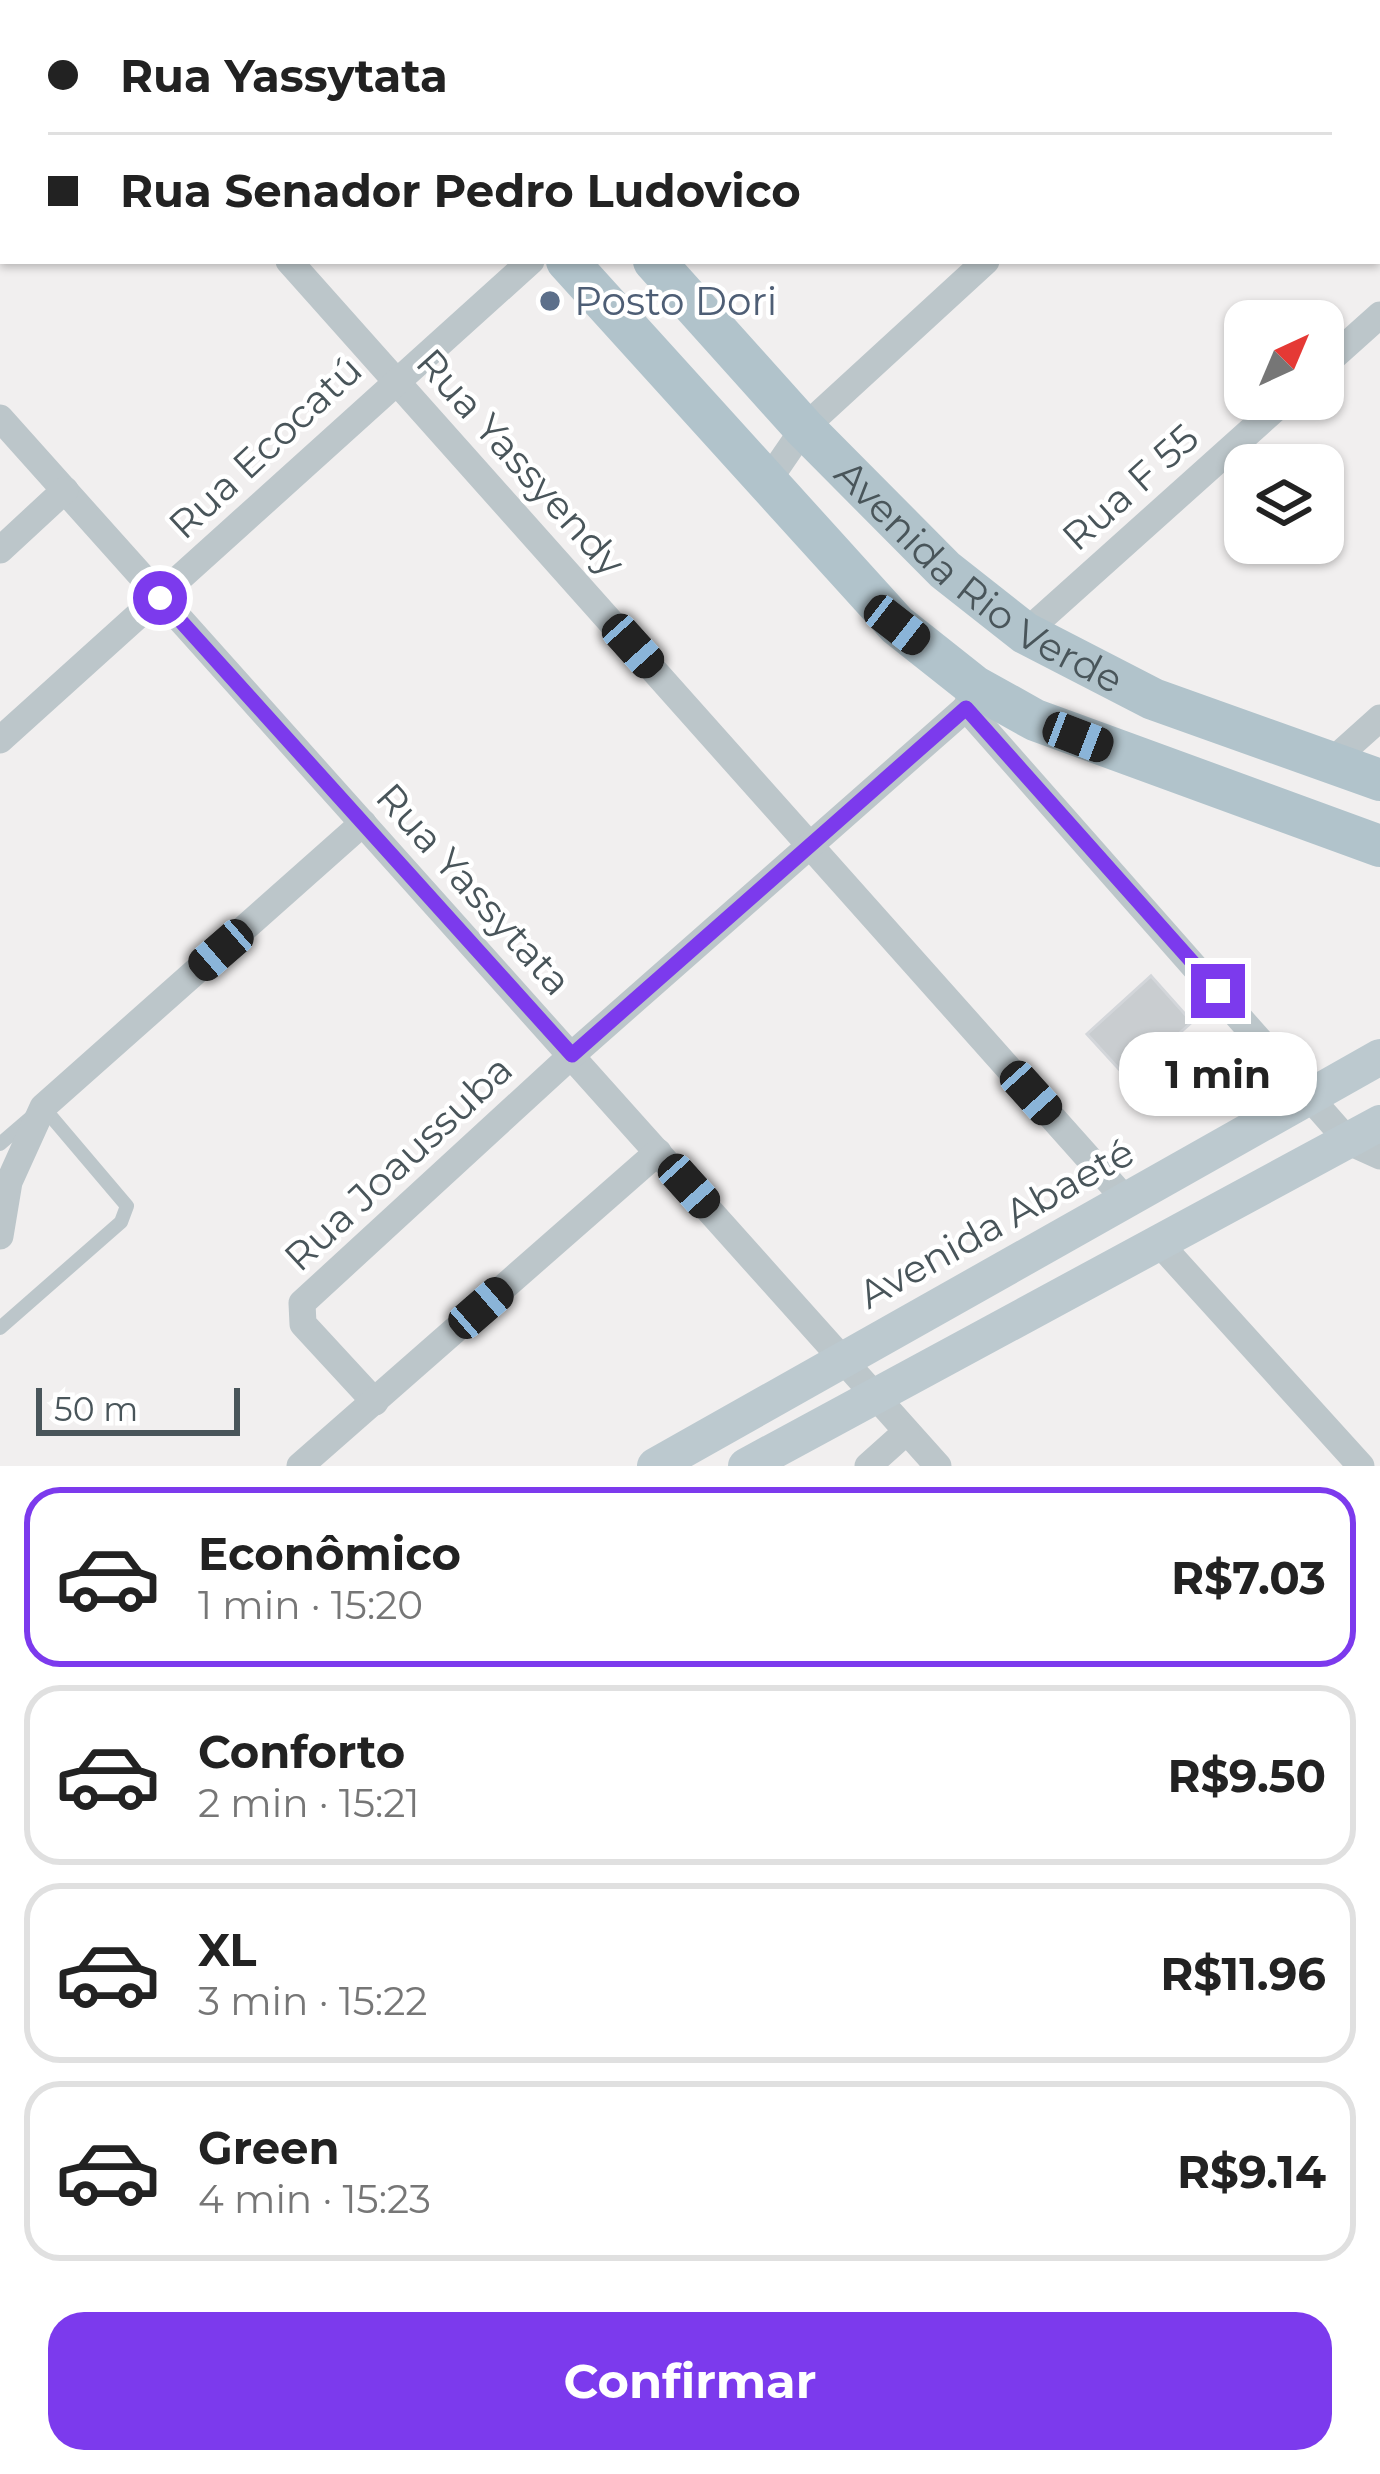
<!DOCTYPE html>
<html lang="pt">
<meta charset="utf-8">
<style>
body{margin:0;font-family:Montserrat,sans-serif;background:#f6f6f6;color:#222;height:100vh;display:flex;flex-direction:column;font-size:45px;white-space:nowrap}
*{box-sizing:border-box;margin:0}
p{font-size:39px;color:#767676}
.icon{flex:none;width:66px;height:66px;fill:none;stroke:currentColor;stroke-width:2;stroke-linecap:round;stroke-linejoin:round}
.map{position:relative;height:1466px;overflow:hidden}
.panel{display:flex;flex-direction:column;background:#fff;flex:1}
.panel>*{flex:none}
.hud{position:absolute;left:0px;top:0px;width:1380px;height:264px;box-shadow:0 3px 9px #0004;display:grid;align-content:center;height:264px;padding:0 48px;background:#fff}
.needle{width:78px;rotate:44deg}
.tools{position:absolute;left:1224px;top:300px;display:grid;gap:24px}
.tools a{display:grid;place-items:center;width:120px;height:120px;border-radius:24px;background:#fff;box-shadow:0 3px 9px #0004;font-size:60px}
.scale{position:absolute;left:36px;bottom:30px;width:204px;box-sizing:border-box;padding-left:12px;border:6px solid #49555a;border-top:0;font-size:33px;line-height:42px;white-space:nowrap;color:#49555a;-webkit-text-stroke:9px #fff;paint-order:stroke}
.end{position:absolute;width:54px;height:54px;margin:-27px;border:15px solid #7c3aed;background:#fff;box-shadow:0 0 0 6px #fff}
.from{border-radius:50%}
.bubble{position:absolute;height:84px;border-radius:36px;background:#fff;box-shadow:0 3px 9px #0004;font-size:39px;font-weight:700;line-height:84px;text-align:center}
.car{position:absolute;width:36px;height:72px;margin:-36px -18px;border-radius:15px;box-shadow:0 0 9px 3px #0007;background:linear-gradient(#222 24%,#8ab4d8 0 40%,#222 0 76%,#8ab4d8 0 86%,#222 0)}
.hud b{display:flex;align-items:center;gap:42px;height:114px;font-size:45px}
.hud b+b{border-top:3px solid #e0e0e0}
.hud i{width:30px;height:30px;background:#222}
ul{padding:21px 0 0;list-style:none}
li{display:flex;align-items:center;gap:36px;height:180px;margin:0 24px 18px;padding:0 24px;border:6px solid #e0e0e0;border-radius:36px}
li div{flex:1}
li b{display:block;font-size:45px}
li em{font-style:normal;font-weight:700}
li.on{border-color:#7c3aed}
li>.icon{width:108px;height:108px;stroke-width:1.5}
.cta{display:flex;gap:24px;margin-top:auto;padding:24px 48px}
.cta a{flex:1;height:138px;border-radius:36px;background:#7c3aed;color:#fff;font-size:48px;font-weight:700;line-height:138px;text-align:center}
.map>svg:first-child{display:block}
.building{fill:#c9cdd0;stroke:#d3d6da;stroke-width:3}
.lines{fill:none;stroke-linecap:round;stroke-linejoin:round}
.lane{stroke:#bcc6ca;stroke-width:14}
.street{stroke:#bcc6ca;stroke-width:27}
.secondary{stroke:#bcc9cf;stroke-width:36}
.primary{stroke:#b1c3cb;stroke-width:42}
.route{stroke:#7c3aed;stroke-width:15}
.service-dot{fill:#5c6f8a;stroke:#fff;stroke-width:4.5}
.labels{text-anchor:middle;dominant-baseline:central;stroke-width:9;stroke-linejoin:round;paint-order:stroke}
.service-label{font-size:39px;fill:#4e5e75;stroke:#fff;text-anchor:start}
.street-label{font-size:39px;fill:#49555a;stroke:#fff}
</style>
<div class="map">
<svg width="1380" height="1466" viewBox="0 0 1380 1466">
<rect width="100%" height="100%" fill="#f1efef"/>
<path class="building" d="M1151,976L1192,1022L1128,1079L1087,1034Z"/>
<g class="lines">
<path class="lane" d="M0,1144L43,1107L127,1206L121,1222L0,1328"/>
<g class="street">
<path d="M55,0L58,3"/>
<path d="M821,3L825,0"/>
<path d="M1266,3L1269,0"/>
<path d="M289,261L1125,1199"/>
<path d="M1323,366L1380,315"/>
<path d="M0,418L938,1466"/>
<path d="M765,485L804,428L986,261"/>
<path d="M0,550L65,490"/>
<path d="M1025,633L1286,399"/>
<path d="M971,695L966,708L1349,1142L1380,1156"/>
<path d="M0,740L531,261"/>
<path d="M1331,762L1380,718"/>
<path d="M0,1236L9,1182L43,1107L363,823"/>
<path d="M1159,1243L1361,1466"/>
<path d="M375,1402L303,1324L302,1303L572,1055L966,708"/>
<path d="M300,1466L658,1152"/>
<path d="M868,1466L906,1432"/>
</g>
<g class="secondary">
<path d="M655,1466L1380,1057"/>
<path d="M746,1466L1380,1123"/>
</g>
<g class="primary">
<path d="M334,0L337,3"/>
<path d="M416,0L419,3"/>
<path d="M567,261L897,625L974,686L1035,720L1380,846"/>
<path id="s1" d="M654,261L804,428L945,570L1025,633L1153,699L1380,780"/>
</g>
</g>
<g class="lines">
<path class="route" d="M160,598L572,1055L966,708L1218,991"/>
</g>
<circle class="service-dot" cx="550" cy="301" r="12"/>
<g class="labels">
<g class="service-label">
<text x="574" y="301">Posto Dori</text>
</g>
<g class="street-label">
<text transform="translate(265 447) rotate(-43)">Rua Ecocatú</text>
<text transform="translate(521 462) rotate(48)">Rua Yassyendy</text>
<text transform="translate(1130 487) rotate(-42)">Rua F 55</text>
<text stroke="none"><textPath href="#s1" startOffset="456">Avenida Rio Verde</textPath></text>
<text transform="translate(474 889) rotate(48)">Rua Yassytata</text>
<text transform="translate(398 1163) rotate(-43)">Rua Joaussuba</text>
<text transform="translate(996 1223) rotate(-29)">Avenida Abaeté</text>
</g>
</g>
</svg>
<div class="tools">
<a><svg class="needle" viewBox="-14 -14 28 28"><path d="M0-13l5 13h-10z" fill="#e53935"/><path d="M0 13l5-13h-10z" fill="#767676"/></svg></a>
<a><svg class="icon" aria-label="layers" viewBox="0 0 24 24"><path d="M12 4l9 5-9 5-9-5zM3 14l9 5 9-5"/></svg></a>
</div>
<div class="scale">50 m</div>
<i class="end from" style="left:160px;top:598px"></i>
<i class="end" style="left:1218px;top:991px"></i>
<div class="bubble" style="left:1119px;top:1032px;width:198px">1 min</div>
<i class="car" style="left:897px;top:625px;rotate:128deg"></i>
<i class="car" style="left:633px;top:646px;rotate:138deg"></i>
<i class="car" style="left:1078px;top:737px;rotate:111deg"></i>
<i class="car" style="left:221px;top:950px;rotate:229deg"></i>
<i class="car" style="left:1031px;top:1093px;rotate:138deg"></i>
<i class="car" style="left:689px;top:1186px;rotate:138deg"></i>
<i class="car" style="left:481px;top:1308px;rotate:49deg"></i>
<div class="hud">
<b><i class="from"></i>Rua Yassytata</b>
<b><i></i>Rua Senador Pedro Ludovico</b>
</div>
</div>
<section class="panel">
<ul>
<li class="on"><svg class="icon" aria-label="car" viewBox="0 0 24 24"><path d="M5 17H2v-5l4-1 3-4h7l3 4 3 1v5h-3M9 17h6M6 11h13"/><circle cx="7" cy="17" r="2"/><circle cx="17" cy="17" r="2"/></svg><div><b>Econômico</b><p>1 min · 15:20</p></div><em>R$7.03</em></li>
<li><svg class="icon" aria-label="car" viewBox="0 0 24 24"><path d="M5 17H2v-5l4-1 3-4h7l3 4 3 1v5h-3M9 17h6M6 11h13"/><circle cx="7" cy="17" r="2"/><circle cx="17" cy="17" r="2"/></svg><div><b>Conforto</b><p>2 min · 15:21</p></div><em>R$9.50</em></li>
<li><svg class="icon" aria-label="car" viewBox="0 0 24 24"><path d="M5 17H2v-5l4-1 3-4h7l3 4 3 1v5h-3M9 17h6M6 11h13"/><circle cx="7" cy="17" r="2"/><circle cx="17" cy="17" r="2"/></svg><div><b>XL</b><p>3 min · 15:22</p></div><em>R$11.96</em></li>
<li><svg class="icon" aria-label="car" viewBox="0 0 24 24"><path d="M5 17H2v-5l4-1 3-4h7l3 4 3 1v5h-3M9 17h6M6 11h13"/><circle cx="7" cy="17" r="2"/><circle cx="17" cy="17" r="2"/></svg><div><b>Green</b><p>4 min · 15:23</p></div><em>R$9.14</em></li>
</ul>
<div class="cta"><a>Confirmar</a></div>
</section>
